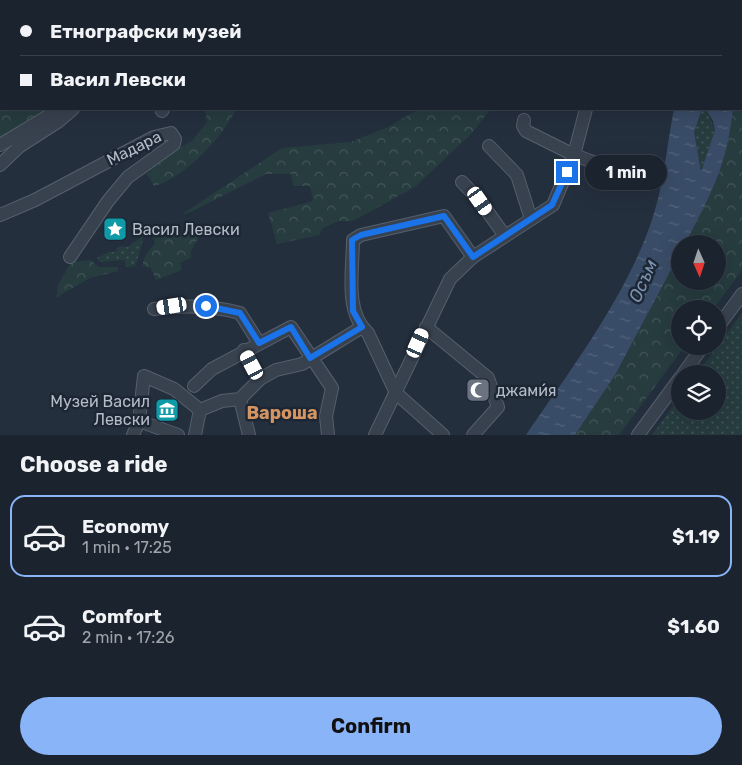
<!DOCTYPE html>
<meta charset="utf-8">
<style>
body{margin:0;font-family:Rubik,sans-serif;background:#242b36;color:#f1f3f6;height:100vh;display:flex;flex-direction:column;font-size:19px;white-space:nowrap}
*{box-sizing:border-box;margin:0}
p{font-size:16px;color:#a0a4aa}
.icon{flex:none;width:28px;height:28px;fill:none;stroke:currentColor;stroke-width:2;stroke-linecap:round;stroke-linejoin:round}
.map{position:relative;height:435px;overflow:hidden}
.sheet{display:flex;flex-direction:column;background:#1b232e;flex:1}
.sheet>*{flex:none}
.hud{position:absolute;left:0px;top:0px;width:742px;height:110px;box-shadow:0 5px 20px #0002,0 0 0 1px #39404a;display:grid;align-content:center;height:110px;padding:0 20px;background:#1b232e}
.needle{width:32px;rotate:177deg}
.tools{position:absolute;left:671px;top:235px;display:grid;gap:10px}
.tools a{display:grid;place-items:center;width:55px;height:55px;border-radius:50%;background:#1b232e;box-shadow:0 5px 20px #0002,0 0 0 1px #39404a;font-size:25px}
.end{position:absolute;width:22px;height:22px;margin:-11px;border:6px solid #1a73e8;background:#fff;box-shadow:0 0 0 2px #fff}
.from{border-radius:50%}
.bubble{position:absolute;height:35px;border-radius:18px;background:#1b232e;box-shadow:0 5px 20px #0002,0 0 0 1px #39404a;font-size:16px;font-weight:700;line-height:35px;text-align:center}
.car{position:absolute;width:15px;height:30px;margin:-15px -8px;border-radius:6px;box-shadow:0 0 4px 1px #0007;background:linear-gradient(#fff 24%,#345 0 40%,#fff 0 76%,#345 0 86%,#fff 0)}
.hud b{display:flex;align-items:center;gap:18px;height:48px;font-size:19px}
.hud b+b{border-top:1px solid #39404a}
.hud i{width:12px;height:12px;background:#f1f3f6}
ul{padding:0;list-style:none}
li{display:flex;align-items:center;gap:15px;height:82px;margin:0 10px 8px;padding:0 10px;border:2px solid transparent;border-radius:15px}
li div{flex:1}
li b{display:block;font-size:19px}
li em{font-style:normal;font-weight:700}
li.active{border-color:#8ab4f8}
li>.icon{width:45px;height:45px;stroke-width:1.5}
h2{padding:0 20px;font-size:22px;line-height:60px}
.button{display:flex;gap:10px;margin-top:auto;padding:10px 20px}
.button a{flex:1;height:58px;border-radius:30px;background:#8ab4f8;color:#111;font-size:20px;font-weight:700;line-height:58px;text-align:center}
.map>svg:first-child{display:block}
.grass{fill:url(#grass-dots)}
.forest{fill:url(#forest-crowns)}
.water{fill:url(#water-ripples)}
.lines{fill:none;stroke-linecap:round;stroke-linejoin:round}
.minor-casing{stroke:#565f6c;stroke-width:14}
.minor{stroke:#38414e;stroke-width:12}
.route{stroke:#1a73e8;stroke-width:6}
.labels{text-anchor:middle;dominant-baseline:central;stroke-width:5;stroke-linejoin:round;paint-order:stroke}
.street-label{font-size:16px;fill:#b4bcc9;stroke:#1d2633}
.poi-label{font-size:16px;fill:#b4bcc9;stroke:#1d2633;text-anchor:start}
.water-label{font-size:18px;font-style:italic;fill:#7c92b1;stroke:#1d2633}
.neighbourhood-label{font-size:18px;font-weight:bold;fill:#d59563;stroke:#1d2633}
</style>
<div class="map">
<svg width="742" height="435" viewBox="0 0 742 435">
<defs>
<pattern id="grass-dots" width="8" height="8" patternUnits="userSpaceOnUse" patternTransform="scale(1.25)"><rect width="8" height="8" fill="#263c3f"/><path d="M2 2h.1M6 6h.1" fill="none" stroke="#435659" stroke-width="1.8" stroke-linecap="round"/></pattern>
<pattern id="forest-crowns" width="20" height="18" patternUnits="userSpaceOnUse" patternTransform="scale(1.25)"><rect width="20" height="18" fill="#263c3f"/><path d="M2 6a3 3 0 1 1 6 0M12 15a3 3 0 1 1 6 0" fill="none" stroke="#435659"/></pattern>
<pattern id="water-ripples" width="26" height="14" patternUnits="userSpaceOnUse" patternTransform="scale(1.25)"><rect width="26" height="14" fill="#394c67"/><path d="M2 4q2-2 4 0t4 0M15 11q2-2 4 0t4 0" fill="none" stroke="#53647b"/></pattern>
</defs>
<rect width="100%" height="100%" fill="#242f3e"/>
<g class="grass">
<path d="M0,0H97L1,1L0,63Z"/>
<path d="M702,109L707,110L715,130L701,173L694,132Z"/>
<path d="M143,236C143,243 138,258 135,266L126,267L124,260L100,262L97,258L109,252H114L120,246L128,247Z"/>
<path d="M742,313V435H652L680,397V411H718V374H697Z"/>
</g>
<g class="forest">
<path d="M719,0H742V270L713,309H680V346H685L619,435H575L615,375L680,253V281H718V244H685C711,194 727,166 733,109H741V1Z"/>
<path d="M0,63L1,109H50L0,139Z"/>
<path d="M205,109H236C224,136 184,179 154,186L147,174L155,164L173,151L192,141L207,122Z"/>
<path d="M419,109H491L471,134L415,187L353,221H339L323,228L319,235L277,244L268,213L313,201L310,186H293L291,174H266L191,212L181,215L282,148L351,142L388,127Z"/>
<path d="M179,232L200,234L191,252V258L180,263L182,270L156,280L151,268L143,266C142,257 150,250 155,243L153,237L159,233Z"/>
<path d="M91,260L98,267H118V271L90,278L57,297L58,285L71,262Z"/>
</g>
<path class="water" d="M674,109H702L694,132L701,172L715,130L713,121L706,109H733C727,166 711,194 685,244H680V253L615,375L575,435H526C573,366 638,281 658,199C665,170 668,139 674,109Z"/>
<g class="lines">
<g class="minor-casing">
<g id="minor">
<path d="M591,0V1"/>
<path d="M197,1L198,0"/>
<path d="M223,1V0"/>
<path d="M162,111L163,109"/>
<path d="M524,120L523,126L526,131L574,155L632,176"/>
<path d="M0,145L60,109"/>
<path d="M489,146L517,175L531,219"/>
<path d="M0,165L20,146L59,121L73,109"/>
<path d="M462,182L480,201L505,236"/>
<path d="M0,215L35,200L154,137L171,133L175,139L174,144L128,177L108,201L70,257"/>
<path d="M154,309C184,305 211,305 240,313L259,343"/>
<path d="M426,327L488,378L498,407L473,435"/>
<path d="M718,327L742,294"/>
<path d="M244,350L260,379"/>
<path d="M683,374L703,346"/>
<path d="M194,386L212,369L291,327L332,388L326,416L328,435"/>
<path d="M240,399L249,435"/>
<path d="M200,410L222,401L240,399L260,379L276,370L302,364L362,327"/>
<path d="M139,421L178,435"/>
<path d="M133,435L139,421L144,376L174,389L200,410"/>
<path d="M195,435L200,410"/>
<path d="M375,435L450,279L473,257L553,205L574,155L586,109"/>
<path d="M443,435L396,393L368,333C344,312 353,269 353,240L361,235L444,216L473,257"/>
<path d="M638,435L680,378"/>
</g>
</g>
<use href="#minor" class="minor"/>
</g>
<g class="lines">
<path class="route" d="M206,306L240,313L259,343L291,327L310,358L362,327L353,311L352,240L361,235L444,216L473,257L552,205L567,172"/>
</g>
<defs>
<g id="sight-square" transform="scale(1.25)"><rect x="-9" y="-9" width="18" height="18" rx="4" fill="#0f9aa8" stroke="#1d2633"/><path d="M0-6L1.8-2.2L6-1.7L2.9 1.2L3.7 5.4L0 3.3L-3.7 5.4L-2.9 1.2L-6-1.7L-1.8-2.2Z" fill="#fff"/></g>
<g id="mosque-square" transform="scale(1.25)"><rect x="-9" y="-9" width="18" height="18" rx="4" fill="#6b7280" stroke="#1d2633"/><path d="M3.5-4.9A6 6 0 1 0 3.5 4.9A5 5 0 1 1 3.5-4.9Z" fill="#fff"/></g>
<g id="museum-square" transform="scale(1.25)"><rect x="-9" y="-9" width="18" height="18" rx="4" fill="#0f9aa8" stroke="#1d2633"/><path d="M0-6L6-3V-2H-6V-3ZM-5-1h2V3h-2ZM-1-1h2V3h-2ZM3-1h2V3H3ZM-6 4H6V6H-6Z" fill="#fff"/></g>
</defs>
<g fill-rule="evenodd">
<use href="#sight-square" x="115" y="229"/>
<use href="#mosque-square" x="478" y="390"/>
<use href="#museum-square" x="167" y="410"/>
</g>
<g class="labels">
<g class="street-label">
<text transform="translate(134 148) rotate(-26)">Мадара</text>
</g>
<g class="poi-label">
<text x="132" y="229">Васил Левски</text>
<text x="496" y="390">джами́я</text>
<text x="150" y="401" text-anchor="end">Музей Васил<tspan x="150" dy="18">Левски</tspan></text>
</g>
<g class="water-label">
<text transform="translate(643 281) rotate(-66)">Осъм</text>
</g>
<g class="neighbourhood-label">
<text x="282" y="413">Вароша</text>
</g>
</g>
</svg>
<div class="tools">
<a><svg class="needle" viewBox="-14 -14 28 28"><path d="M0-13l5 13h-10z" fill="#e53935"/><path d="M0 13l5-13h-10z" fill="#a0a4aa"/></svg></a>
<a><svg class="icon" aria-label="locate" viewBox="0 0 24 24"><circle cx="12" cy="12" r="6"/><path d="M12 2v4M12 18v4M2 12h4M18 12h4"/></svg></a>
<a><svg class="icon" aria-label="layers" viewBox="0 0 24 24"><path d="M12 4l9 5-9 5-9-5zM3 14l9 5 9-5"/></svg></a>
</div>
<i class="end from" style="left:206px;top:306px"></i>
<i class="end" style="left:567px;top:172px"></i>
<div class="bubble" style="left:585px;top:155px;width:82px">1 min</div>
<i class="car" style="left:480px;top:201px;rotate:145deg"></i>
<i class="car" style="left:172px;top:306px;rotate:261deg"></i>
<i class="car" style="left:418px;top:343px;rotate:24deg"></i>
<i class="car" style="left:252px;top:365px;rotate:332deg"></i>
<div class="hud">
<b><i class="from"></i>Етнографски музей</b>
<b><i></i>Васил Левски</b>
</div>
</div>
<section class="sheet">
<h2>Choose a ride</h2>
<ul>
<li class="active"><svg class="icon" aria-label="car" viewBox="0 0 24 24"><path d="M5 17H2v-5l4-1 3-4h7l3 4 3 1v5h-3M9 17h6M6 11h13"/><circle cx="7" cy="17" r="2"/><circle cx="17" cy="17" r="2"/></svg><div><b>Economy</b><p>1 min · 17:25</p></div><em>$1.19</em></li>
<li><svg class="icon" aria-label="car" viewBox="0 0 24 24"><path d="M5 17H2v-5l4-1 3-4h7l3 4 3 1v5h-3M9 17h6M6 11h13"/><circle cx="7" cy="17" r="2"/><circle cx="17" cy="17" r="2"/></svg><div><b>Comfort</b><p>2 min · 17:26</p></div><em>$1.60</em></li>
</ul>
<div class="button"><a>Confirm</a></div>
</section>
